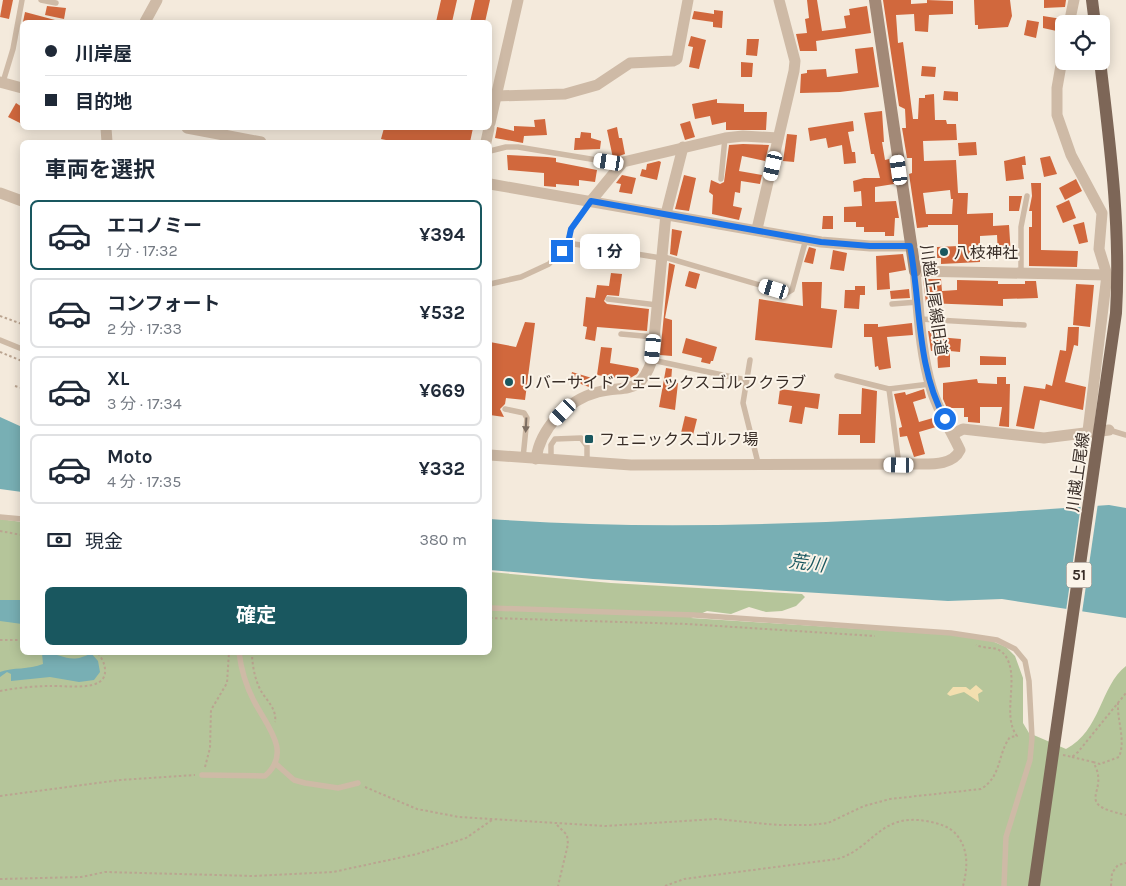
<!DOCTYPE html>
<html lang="ja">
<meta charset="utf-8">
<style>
body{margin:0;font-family:Karla,"Noto Sans JP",sans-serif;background:#f6f6f7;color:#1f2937;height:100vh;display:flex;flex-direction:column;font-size:19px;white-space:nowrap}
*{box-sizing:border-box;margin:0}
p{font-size:16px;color:#747a83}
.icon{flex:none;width:28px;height:28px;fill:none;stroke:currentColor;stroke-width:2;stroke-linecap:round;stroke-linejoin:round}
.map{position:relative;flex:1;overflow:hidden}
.panel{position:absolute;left:20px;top:140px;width:472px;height:515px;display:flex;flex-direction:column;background:#fff;border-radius:8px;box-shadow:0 2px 12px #0003}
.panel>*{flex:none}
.hud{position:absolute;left:20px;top:20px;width:472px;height:110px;border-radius:8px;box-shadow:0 2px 12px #0003;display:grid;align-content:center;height:110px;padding:0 25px;background:#fff}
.controls{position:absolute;left:1055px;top:15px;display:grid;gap:10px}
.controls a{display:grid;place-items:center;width:55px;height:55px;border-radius:8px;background:#fff;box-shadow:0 2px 12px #0003;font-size:25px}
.end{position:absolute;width:22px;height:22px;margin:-11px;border:6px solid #1a73e8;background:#fff;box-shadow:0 0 0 2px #fff}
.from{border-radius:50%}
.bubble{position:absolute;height:35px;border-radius:8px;background:#fff;box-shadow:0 2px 12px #0003;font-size:16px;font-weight:700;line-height:35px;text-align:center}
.car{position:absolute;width:15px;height:30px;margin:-15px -8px;border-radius:6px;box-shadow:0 0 4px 1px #0007;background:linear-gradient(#fff 24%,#345 0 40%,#fff 0 76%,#345 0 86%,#fff 0)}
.hud b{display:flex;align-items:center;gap:18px;height:48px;font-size:19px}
.hud b+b{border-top:1px solid #e0e1e3}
.hud i{width:12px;height:12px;background:#1f2937}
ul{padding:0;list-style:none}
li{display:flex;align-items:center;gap:15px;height:70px;margin:0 10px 8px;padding:0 15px;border:2px solid #e0e1e3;border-radius:8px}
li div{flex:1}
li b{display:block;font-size:19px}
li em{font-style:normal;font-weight:700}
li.selected{border-color:#19575f}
li>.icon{width:45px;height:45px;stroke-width:1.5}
h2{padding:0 25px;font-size:22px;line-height:60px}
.pay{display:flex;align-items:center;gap:12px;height:55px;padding:0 25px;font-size:19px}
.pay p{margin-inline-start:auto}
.cta{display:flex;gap:10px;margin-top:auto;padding:10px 25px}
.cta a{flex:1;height:58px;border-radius:8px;background:#19575f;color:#fff;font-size:20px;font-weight:700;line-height:58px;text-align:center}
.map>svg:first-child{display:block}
.green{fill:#b5c59a}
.sand{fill:#f3dfaf}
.water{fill:#78afb4}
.pier{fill:#f4eadc}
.building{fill:#d1683d;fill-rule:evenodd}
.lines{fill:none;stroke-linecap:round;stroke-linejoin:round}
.path{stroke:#baa490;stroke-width:2;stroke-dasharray:2.5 2.5;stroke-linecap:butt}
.lane{stroke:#cebaa6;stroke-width:5.5}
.street{stroke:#cebaa6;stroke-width:11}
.secondary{stroke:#a28977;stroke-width:12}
.primary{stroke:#7d6657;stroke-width:12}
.oneway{fill:#7c6d61}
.route{stroke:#1a73e8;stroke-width:6}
.poi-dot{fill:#19575f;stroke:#fbf4e9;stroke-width:2}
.labels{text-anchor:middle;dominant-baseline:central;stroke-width:4;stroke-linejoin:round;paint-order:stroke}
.shield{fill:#fbf4e9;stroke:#736962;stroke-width:1}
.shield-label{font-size:15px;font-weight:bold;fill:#392e28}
.poi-label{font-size:16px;fill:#392e28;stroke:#fbf4e9;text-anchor:start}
.street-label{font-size:16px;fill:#392e28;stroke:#fbf4e9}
.water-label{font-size:18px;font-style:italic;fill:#19575f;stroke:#fbf4e9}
</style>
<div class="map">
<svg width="1126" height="886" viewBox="0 0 1126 886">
<rect width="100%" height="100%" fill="#f4eadc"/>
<path class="green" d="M0,519L22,522V652H490V572L611,583L802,594L805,597L796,606L782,611L766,612L749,607L731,614L707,611L691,618L955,635L992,641L1006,647L1015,656L1023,678V723L1029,733L1066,749C1101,731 1100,686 1126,666V886H0Z"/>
<path class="sand" d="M976,685L983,691L978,694L979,702L964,692L950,696L947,694L953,687H966L970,690Z"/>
<g class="water">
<path d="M0,417L22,427V492L0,489Z"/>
<path d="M1109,505L1126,508V618L1002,599L948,601L593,579L490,570V519C696,534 903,519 1109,505Z"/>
<path d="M0,600H22V624L0,621Z"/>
<path d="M42,653C62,652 69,666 91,653L98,661L100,672L94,680L79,682L50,677L11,681V674L7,672L0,677V672C13,667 29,670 43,664Z"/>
</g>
<path class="pier" d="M1098,503L1082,613L1066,611L1081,504Z"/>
<g class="building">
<path d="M3,0H13L9,19L0,17Z"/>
<path d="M441,0H457L452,22H436Z"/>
<path d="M475,0H490L485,22H470Z"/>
<path d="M807,0H817L822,31L846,28L844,16L850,15L849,9L867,6L871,33L816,41L817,51H800L796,34L807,33L805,19L809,18Z"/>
<path d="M883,0H911V4L927,3V0L953,1V14L929,15L928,32L915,31L914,14L896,15L898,43L903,42L913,119H918L919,98H925V95L934,94L935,120H946L947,124H956L957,140L923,141L924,161L956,160L958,193H968L967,214L993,213V226L1009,225L1011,256H998L997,235L980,236V262L941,264V258H937V247L958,246V225H928V227L917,228L909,174L912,173V158H907L902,128H906L905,109L899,106ZM950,190L951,199H953L952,214H926L923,193Z"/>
<path d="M974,0H1010L1012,16L1008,27L978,29V25H975Z"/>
<path d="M1044,0H1066L1065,7L1044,8Z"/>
<path d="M47,6L66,8L64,19L45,15Z"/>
<path d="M714,10L723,11L722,28L713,27V22L692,19L694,11L714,14Z"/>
<path d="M25,12L55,20V22H23Z"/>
<path d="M1043,16L1062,19L1064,29L1061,32L1043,28Z"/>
<path d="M1027,20L1039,22L1036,38L1024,35Z"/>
<path d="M691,36L706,40L699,69L689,67L693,47L688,46Z"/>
<path d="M747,39H759L757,56L746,55Z"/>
<path d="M873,47L879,87L840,92L800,93L801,74L807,73V70L826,69L827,77L858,73L855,49Z"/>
<path d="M741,62L753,63L752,77H741Z"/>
<path d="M922,66L936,67L935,77L921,76Z"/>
<path d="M944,91L958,92V101L943,100Z"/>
<path d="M717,99V103L744,104V112H767L766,130H726V122L712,125L710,116L695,119L692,104Z"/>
<path d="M16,103L22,107V124L8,117Z"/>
<path d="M882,111L884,142H882L885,160L889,159L894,184L875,187V202L896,201L899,218H895L894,236H885V232H864V227H856V222H844V207L862,206L861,191L854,192L853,181L864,178H880L874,154H871L864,113Z"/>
<path d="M545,119L547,135L524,136L523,143L495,138L497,127L514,131V126L535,127L534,120Z"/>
<path d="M690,121L695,137L685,140L680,124Z"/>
<path d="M853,121L854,131L848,132L852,152H855L856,163L844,164L842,145L828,148L826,138L810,141L808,128Z"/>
<path d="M617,127L619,138H622L625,154L613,158L607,130Z"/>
<path d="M384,128H473L470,142H396L381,139Z"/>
<path d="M581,132L591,133V138L601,141L600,149L574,150L575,138H580Z"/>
<path d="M787,134L797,135L794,162L783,161Z"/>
<path d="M976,142L977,155L959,156L958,143Z"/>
<path d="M743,144L769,145L765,161L742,156L739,171L762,175L760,184L741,181L740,193L735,192L733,206L742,208L739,220L712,214L713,195L709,192L711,180L720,184L724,182L729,145Z"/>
<path d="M507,155L547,157L556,158V162L597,170L595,182L579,180V186L556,184V187L544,186V173L508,170Z"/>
<path d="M1025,156L1026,165H1022L1024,179L1006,181L1004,161Z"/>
<path d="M1050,156L1057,174L1044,177L1040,158Z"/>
<path d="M659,161L661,162L657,180L640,176L642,169L646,170L647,164Z"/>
<path d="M622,175L636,178L632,194L619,192L621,184L616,183Z"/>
<path d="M684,175L696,178L689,211L675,209Z"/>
<path d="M1076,179L1082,191L1065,200L1059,188Z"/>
<path d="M1031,183H1041V250L1078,251L1077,267L1029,266V227H1032V211H1029L1032,196Z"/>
<path d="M1009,196H1022L1019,211H1009Z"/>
<path d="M1069,200L1076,218L1063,223L1056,206Z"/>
<path d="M823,216H833V229H822Z"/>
<path d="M1084,222L1088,242L1079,244L1073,225Z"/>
<path d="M672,229L682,231L677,256L670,254Z"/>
<path d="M809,247L816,249L813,264L804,262Z"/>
<path d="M833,250L847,253L844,271L830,269Z"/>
<path d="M903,254L906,270L889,273L890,289L877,290L876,256Z"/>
<path d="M669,263L675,265L665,318L672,320V356L660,355Z"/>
<path d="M689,271L700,274L696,289L685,286Z"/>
<path d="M611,273L622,274L619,296L607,295L604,301L607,304L649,309L647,331L597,327L595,341L585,339L587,327L583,326L586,297L595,298L597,285L609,286Z"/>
<path d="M923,279H941L942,291L957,290V280L998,281V284H1025V281H1036L1038,298L1003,299V306L926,303Z"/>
<path d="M802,282H822L821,308L837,310L832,348L755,340L759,299L803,306Z"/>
<path d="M1076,284L1094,285L1090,327L1073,325Z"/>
<path d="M855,286H865V295H860L859,309L844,308L845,290H855Z"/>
<path d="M909,289L910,298L891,299L890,291Z"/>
<path d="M525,322L535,323L525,400L506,398L505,404L500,409L504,417L490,415V342L516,347Z"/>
<path d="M912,323L913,335L887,337L891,368L879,370L878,366L875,367L872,337H864V324H878V327Z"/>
<path d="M1068,327H1079L1078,346L1074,345L1065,382L1086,387L1083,410L1040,400L1034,429L1016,426L1024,386L1045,389L1046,384L1052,386L1060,350L1066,351Z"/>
<path d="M928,331H937L938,337L961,339L960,352L950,351V367L938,368L937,350L931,351Z"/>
<path d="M686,338L717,347L713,361H711L710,364L701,362L702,358L682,353Z"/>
<path d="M601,347L612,348L610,363L638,368L639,370L637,374L627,380L597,375Z"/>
<path d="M980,356L1006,357V365H980Z"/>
<path d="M666,368L672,369L671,382L678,383L675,410L659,407Z"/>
<path d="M572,372L592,378L589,387L570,380Z"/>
<path d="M997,377H1006V384H1010L1009,427L999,426L1002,407H980V423L968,422V417H964V408H947L943,399V383L977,379L978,383L997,384Z"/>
<path d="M862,388L877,391L875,443H860V435H838L839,414H861Z"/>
<path d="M780,389L820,394L818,409L805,407L802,424L789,422L792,406L778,404Z"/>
<path d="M924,389L926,398L913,402L919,422L933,418L936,427L919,432L925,454L914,457L907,436L900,437L899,428L902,427L894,394L905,392L906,395Z"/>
<path d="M685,416L697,419L693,435L681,433Z"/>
</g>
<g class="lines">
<g class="path">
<path d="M0,316L22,324"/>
<path d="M0,352L22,361"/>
<path d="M15,386L22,388"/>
<path d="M0,531L22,535"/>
<path d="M490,618L687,624L875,636"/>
<path d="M0,640H22"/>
<path d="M252,652C252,665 255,680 261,691C267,701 277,709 275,722"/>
<path d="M0,691C16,688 34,686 51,686C64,685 107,693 105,670C105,663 101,657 97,652"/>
<path d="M1063,755L1072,757L1078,752L1126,693"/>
<path d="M1072,757L1093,762C1112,793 1070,803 1126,815"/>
<path d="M1093,762L1100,764L1119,757C1126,740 1117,721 1118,703"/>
<path d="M205,767L210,748L211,710L227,683L229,652"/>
<path d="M365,787L417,809L459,817L605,826L716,819L778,825H810L828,823L864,806L890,799L981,789C1002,776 997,755 1010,737L1017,736C1000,714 1023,672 1002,652C995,646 984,649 976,645"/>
<path d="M0,796L120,780L195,775"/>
<path d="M557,825L567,835L568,844L558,886"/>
<path d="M0,879L81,877L105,872L254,876L333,872L417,854L466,838L492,820"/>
<path d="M665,886L684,879L837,859C873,849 879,813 926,821C936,823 946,825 954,832C969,847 968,867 963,886"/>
<path d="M1111,886L1112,873L1118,865L1126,863"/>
</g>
<g class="lane">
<path d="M41,0L56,3"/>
<path d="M3,82L13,49L22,0"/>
<path d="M490,151L506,147H518L621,164"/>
<path d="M721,179L725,138"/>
<path d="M568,243L661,258"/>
<path d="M661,256L787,293L792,290L806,239"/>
<path d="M1021,274V227L1027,196"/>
<path d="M490,284L521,277L549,264L568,243L571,229L591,201"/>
<path d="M608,299L657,305"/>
<path d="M892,304L918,302"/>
<path d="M920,319L1024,325"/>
<path d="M621,334L654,337"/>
<path d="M0,340L22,349"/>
<path d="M652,360L746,380"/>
<path d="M750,360L743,403L758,463"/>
<path d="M837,376L889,389L930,384"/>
<path d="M889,389L899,465"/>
<path d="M505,409L524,413L527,418L523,458"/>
<path d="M1109,430L1126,435"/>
<path d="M551,460V445L555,439L581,438L587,446V463"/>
<path d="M0,517L22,519"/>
<path d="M490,608L694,615L951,633L997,640L1015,649L1025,661L1029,681L1032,738L1030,760L1006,837L1004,886"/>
<path d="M276,764L294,780L305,783L338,788L358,783"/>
<path d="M202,775L265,776C293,752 266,725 254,701C246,686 241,669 239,652"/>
</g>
<g class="street">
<path d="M145,22L157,0"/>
<path d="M1069,24L1074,0"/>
<path d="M1064,48L1057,88V115L1071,155L1102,213L1099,249L1107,275L1088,431"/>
<path d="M0,82L22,88"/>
<path d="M495,96L565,94L597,85L630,63L673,61L677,59L688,0"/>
<path d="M490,123L518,0"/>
<path d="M106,128L107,142"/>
<path d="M187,128L261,142"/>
<path d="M486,142L489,128"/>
<path d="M490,184L821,242L870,246H910"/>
<path d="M0,193L22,201"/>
<path d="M591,201L623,162L725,138L743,136L778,138"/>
<path d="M757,229L794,71L795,61L779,0"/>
<path d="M953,434L963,429L1044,438L1109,430"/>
<path d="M490,455L631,465L918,464C933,464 953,465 960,450C950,429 937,409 931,387C920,350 919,310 915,271L1107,275"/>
<path d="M536,459C540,429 567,400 598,392C626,385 640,396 652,360L666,214L683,147"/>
</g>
<path class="secondary" d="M875,0L915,271"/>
<g class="primary">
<path d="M1092,0L1095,24"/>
<path d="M1034,886L1116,313C1121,228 1110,145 1100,61"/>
</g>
</g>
<defs><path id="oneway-solid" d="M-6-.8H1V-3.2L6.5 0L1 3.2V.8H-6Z" transform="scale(1.25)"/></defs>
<use class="oneway" href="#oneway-solid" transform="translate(526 425) rotate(93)"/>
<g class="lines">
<path class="route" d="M562,251L568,243L571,229L591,201L821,242L870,246H910C921,303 916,367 945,419"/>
</g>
<g class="poi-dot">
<circle cx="944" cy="252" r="5"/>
<circle cx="509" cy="382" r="5"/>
<rect x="584" y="434" width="10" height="10" rx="2.5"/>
</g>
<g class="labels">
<rect class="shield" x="1066.5" y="562.5" width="25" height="25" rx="4"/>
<g class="shield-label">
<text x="1079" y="575">51</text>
</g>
<g class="poi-label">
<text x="954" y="252">八枝神社</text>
<text x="519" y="382">リバーサイドフェニックスゴルフクラブ</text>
<text x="599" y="439">フェニックスゴルフ場</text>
</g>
<g class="street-label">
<text transform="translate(934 300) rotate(82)">川越上尾線旧道</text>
<text transform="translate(1078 472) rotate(-82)">川越上尾線</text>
</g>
<g class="water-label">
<text transform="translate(807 563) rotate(8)">荒川</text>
</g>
</g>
</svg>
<div class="controls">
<a><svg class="icon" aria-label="locate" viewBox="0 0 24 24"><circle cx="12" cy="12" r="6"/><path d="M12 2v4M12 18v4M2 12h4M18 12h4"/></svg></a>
</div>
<i class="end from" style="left:945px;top:419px"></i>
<i class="end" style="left:562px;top:251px"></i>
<div class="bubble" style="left:580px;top:234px;width:60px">1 分</div>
<i class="car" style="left:609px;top:162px;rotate:279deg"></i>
<i class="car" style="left:773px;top:166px;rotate:193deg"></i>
<i class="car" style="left:899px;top:170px;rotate:352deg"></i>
<i class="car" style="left:774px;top:289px;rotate:287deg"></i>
<i class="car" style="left:653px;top:349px;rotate:185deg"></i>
<i class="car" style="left:563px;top:412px;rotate:224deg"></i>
<i class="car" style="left:899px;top:465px;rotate:271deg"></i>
<div class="hud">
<b><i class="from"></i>川岸屋</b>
<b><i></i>目的地</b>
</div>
<section class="panel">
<h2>車両を選択</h2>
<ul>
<li class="selected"><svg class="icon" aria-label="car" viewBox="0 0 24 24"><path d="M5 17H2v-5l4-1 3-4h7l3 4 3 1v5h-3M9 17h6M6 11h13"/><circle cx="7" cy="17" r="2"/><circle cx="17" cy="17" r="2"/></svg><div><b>エコノミー</b><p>1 分 · 17:32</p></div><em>¥394</em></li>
<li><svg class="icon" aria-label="car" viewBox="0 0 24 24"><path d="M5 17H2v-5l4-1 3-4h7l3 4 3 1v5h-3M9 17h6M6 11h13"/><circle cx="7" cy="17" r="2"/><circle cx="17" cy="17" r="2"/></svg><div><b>コンフォート</b><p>2 分 · 17:33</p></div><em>¥532</em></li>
<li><svg class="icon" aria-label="car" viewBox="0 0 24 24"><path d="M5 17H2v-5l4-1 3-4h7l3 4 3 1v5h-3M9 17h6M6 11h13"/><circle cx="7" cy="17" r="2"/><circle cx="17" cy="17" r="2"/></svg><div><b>XL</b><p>3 分 · 17:34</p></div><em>¥669</em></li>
<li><svg class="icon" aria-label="car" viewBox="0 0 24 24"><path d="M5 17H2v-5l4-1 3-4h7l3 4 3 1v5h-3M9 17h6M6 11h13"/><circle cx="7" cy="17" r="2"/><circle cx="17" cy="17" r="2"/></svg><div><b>Moto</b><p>4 分 · 17:35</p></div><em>¥332</em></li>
</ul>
<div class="pay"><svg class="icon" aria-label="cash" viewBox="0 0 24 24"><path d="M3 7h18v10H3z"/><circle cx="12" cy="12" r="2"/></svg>現金<p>380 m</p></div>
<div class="cta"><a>確定</a></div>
</section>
</div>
